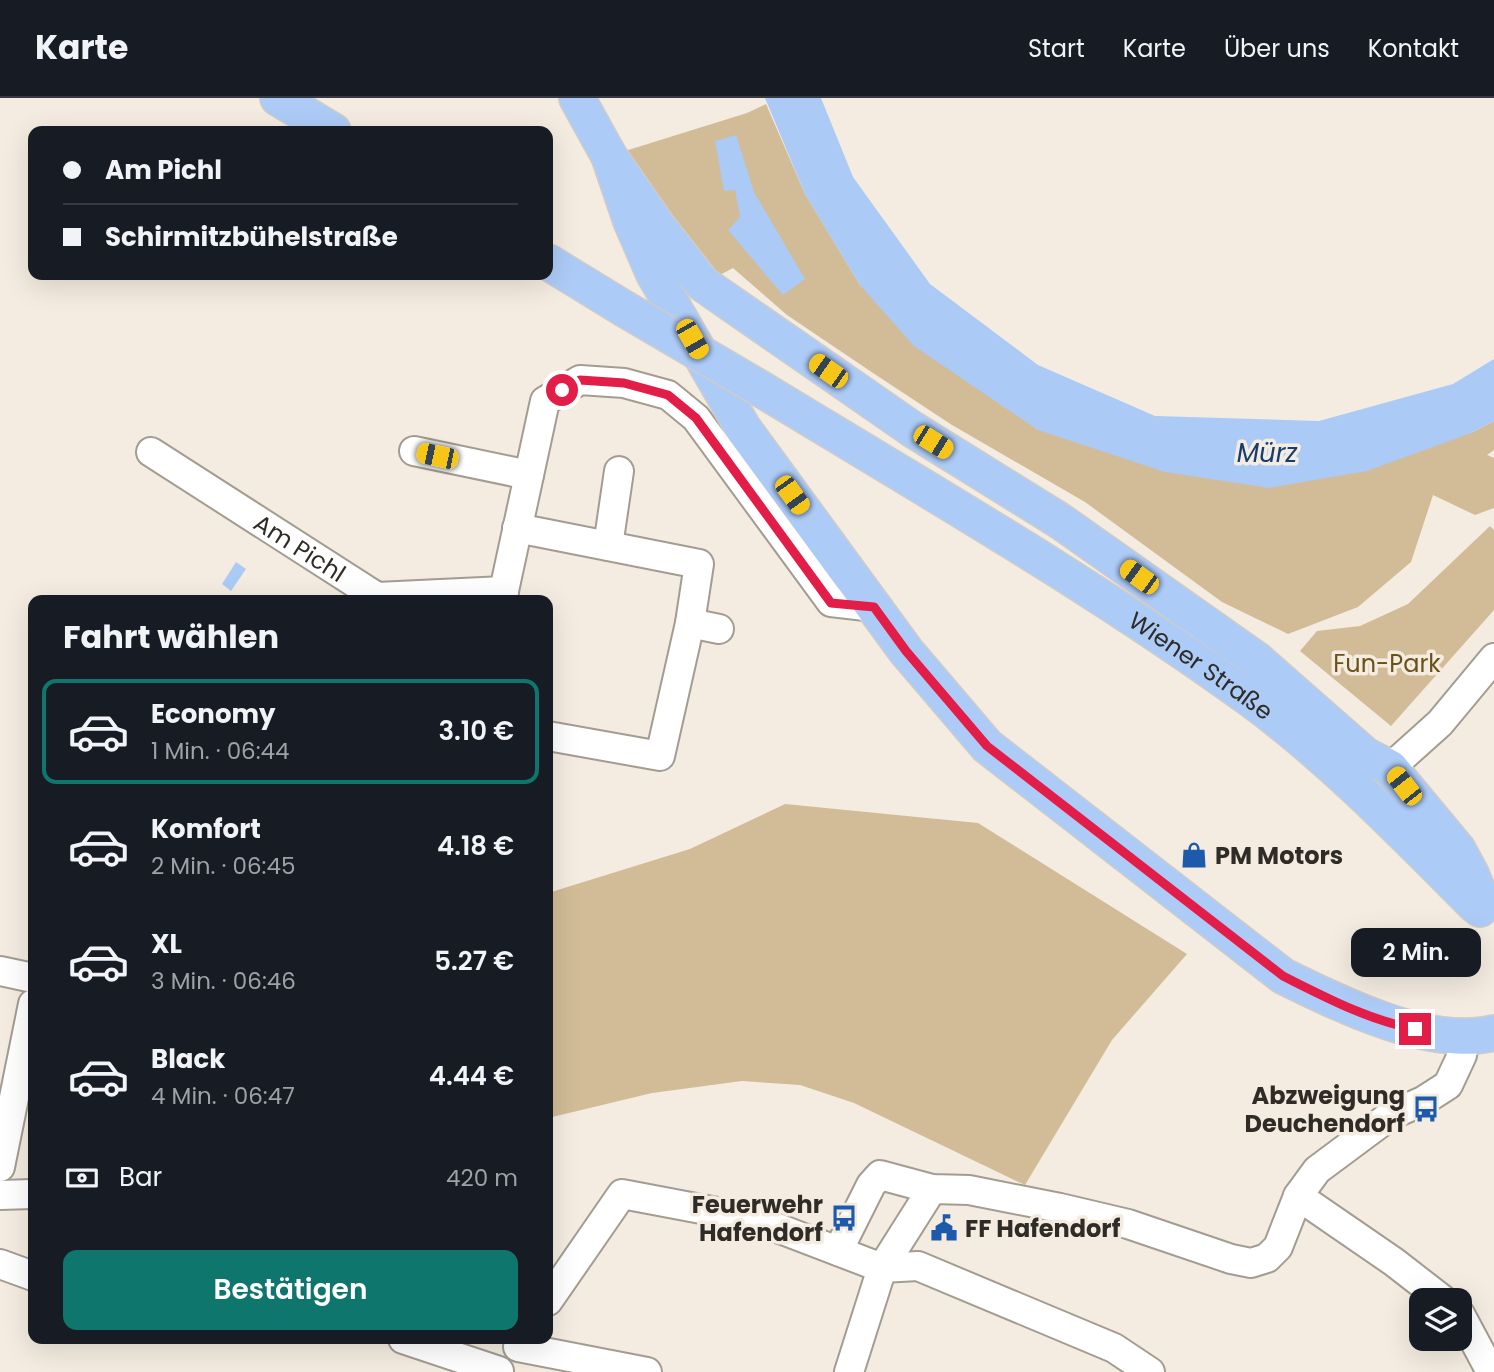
<!DOCTYPE html>
<html lang="de">
<meta charset="utf-8">
<style>
body{margin:0;font-family:Poppins,sans-serif;background:#20242c;color:#f1f3f6;height:100vh;display:flex;flex-direction:column;font-size:26px;white-space:nowrap}
*{box-sizing:border-box;margin:0}
p{font-size:23px;color:#9ea1a6}
.icon{flex:none;width:38px;height:38px;fill:none;stroke:currentColor;stroke-width:2;stroke-linecap:round;stroke-linejoin:round}
.map{position:relative;flex:1;overflow:hidden}
.sheet{position:absolute;left:28px;top:497px;width:525px;height:749px;display:flex;flex-direction:column;background:#171b24;border-radius:14px;box-shadow:0 7px 28px #0002}
.sheet>*{flex:none}
.banner{position:absolute;left:28px;top:28px;width:525px;height:154px;border-radius:14px;box-shadow:0 7px 28px #0002;display:grid;align-content:center;height:154px;padding:0 35px;background:#171b24}
.buttons{position:absolute;left:1409px;top:1190px;display:grid;gap:14px}
.buttons a{display:grid;place-items:center;width:63px;height:63px;border-radius:14px;background:#171b24;box-shadow:0 7px 28px #0002;font-size:35px}
.end{position:absolute;width:32px;height:32px;margin:-16px;border:9px solid #e11d48;background:#fff;box-shadow:0 0 0 4px #fff}
.from{border-radius:50%}
.bubble{position:absolute;height:49px;border-radius:14px;background:#171b24;box-shadow:0 7px 28px #0002;font-size:23px;font-weight:600;line-height:49px;text-align:center}
.car{position:absolute;width:21px;height:42px;margin:-21px -10px;border-radius:9px;box-shadow:0 0 5px 2px #0007;background:linear-gradient(#f5c518 24%,#345 0 40%,#f5c518 0 76%,#345 0 86%,#f5c518 0)}
.banner b{display:flex;align-items:center;gap:24px;height:66px;font-size:26px}
.banner b+b{border-top:2px solid #363941}
.banner i{width:18px;height:18px;background:#f1f3f6}
ul{padding:0;list-style:none}
li{display:flex;align-items:center;gap:21px;height:105px;margin:0 14px 10px;padding:0 21px;border:4px solid transparent;border-radius:14px}
li div{flex:1}
li b{display:block;font-size:26px}
li em{font-style:normal;font-weight:600}
li.selected{border-color:#0f766e}
li>.icon{width:63px;height:63px;stroke-width:1.5}
h2{padding:0 35px;font-size:32px;line-height:84px}
.pay{display:flex;align-items:center;gap:18px;height:77px;padding:0 35px;font-size:26px}
.pay p{margin-inline-start:auto}
.action{display:flex;gap:14px;margin-top:auto;padding:14px 35px}
.action a{flex:1;height:80px;border-radius:14px;background:#0f766e;color:#fff;font-size:28px;font-weight:600;line-height:80px;text-align:center}
header{display:flex;align-items:center;gap:42px;box-sizing:border-box;height:98px;padding:0 35px;background:#171b24;border-bottom:2px solid #363941}
header strong{font-size:33px}
nav{display:flex;gap:38px;margin-inline-start:auto;font-size:24px}
.map>svg:first-child{display:block}
.green{fill:#d1bc97}
.water{fill:#abcaf5}
.lines{fill:none;stroke-linecap:round;stroke-linejoin:round}
.minor-casing{stroke:#a39c91;stroke-width:32}
.major-casing{stroke:#cdcccb;stroke-width:38}
.minor{stroke:#fff;stroke-width:28}
.major{stroke:#adcbf7;stroke-width:35}
.major-bridge-casing{stroke:#cdcccb;stroke-width:38;stroke-linecap:butt}
.major-bridge{stroke:#adcbf7;stroke-width:35}
.route{stroke:#e11d48;stroke-width:9}
.labels{text-anchor:middle;dominant-baseline:central;stroke-width:7;stroke-linejoin:round;paint-order:stroke}
.street-label{font-size:24px;fill:#2f2c28;stroke:#f4ece0}
.park-label{font-size:24px;fill:#6b5018;stroke:#f4ece0}
.poi-label{font-size:24px;font-weight:bold;fill:#2f2c28;stroke:#f4ece0;text-anchor:start}
.water-label{font-size:26px;font-style:italic;fill:#163c70;stroke:#f4ece0}
</style>
<header>
<strong>Karte</strong>
<nav><a>Start</a><a>Karte</a><a>Über uns</a><a>Kontakt</a></nav>
</header>
<div class="map">
<svg width="1494" height="1274" viewBox="0 0 1494 1274">
<rect width="100%" height="100%" fill="#f4ece0"/>
<g class="green">
<path d="M766,6L805,96L860,187L1038,332L1471,335L1494,323V352L1487,357L1494,360V410L1475,417L1433,397L1411,464L1358,509L1288,536L1222,504L1085,404L952,327L873,275L787,217L733,170L703,186L609,58L747,15Z"/>
<path d="M1490,428L1494,432V512L1391,628L1300,553L1317,533L1360,528L1408,506Z"/>
<path d="M785,706L978,725L1187,856L1112,942L1025,1087L854,1005L800,987L742,983L652,995L548,1020V795L690,751Z"/>
</g>
<g class="water">
<path d="M765,0H821L853,79L930,186L1038,267L1155,318L1319,323L1453,286L1494,261V323L1471,335L1367,373L1269,390L1165,374L1038,332L914,248L860,187L805,96Z"/>
<path d="M736,37L754,94L805,181L783,197L728,132L740,119L735,92L724,93L715,43Z"/>
<path d="M236,464L246,471L231,493L222,486Z"/>
</g>
<g class="lines">
<g class="minor-casing">
<g id="minor">
<path d="M414,353L529,377"/>
<path id="s1" d="M151,354L377,499L504,493"/>
<path d="M517,430L699,466L690,525L660,658L548,638"/>
<path d="M608,448L619,373"/>
<path d="M502,502L545,303L580,282L624,285L668,297L696,320L831,504L874,509"/>
<path d="M690,525L719,531"/>
<path d="M1390,670L1440,625L1494,560"/>
<path d="M0,873L33,880"/>
<path d="M0,1069L33,906"/>
<path d="M0,1097L33,1096"/>
<path d="M1298,1098L1394,1164L1443,1202"/>
<path d="M838,1153L871,1087L880,1077L932,1091L969,1092L1060,1110L1128,1126L1231,1161L1251,1165L1267,1160L1278,1149L1298,1098L1317,1072L1391,1017L1423,1003L1448,987L1462,957L1465,939"/>
<path d="M0,1166L33,1178"/>
<path d="M548,1203L622,1096L754,1121L882,1170L918,1168L1114,1250L1150,1274"/>
<path d="M1460,1216L1491,1274"/>
<path d="M403,1241L499,1273"/>
<path d="M518,1249L647,1274"/>
<path d="M849,1274L882,1170L932,1091"/>
</g>
</g>
<g class="major-casing">
<g id="major">
<path d="M278,0L333,33"/>
<path d="M577,0L609,58L659,130L703,186L912,331L1060,423L1257,562L1365,657L1390,670L1458,752L1471,776L1479,796L1480,811"/>
<path d="M609,58L631,123L654,176L743,330L906,553L987,648L1283,878C1340,906 1429,951 1494,935"/>
<path d="M548,164L623,210"/>
<path id="s2" d="M761,291C927,392 1096,489 1253,603C1334,663 1404,736 1475,807"/>
</g>
</g>
<use href="#minor" class="minor"/>
<use href="#major" class="major"/>
<g class="major-bridge-casing">
<path id="major-bridge" d="M623,210L761,291"/>
</g>
<use href="#major-bridge" class="major-bridge"/>
</g>
<g class="lines">
<path class="route" d="M562,292L580,282L624,285L668,297L696,320L831,505L874,509L906,553L987,648L1283,878C1325,899 1368,922 1415,931"/>
</g>
<defs>
<g id="shop-bare" transform="scale(2.1)"><path d="M-5-2.5h2.3a2.7 3.5 0 0 1 5.4 0H5L5.5 6h-11ZM-1.5-2.5h3a1.5 2.3 0 0 0-3 0Z" fill="#1d5aac" stroke="#f4ece0" stroke-width="2.5" paint-order="stroke"/></g>
<g id="bus-bare" transform="scale(2.1)"><path d="M-5-6H5V4H4V6H2V4H-2V6H-4V4H-5ZM-3.5-4V0h7V-4ZM-3.5 1.2v1.5H-2V1.2ZM2 1.2v1.5H3.5V1.2Z" fill="#1d5aac" stroke="#f4ece0" stroke-width="2.5" paint-order="stroke"/></g>
<g id="civic-bare" transform="scale(2.1)"><path d="M-.6-6.5H3V-4.5H.6V-3L4-1V1h2V6H-6V1h2V-1L-.6-3ZM-1.2 2.5V6h2.4V2.5Z" fill="#1d5aac" stroke="#f4ece0" stroke-width="2.5" paint-order="stroke"/></g>
</defs>
<g fill-rule="evenodd">
<use href="#shop-bare" x="1194" y="757"/>
<use href="#bus-bare" x="1426" y="1011"/>
<use href="#bus-bare" x="844" y="1120"/>
<use href="#civic-bare" x="944" y="1130"/>
</g>
<g class="labels">
<g class="street-label">
<text stroke="none"><textPath href="#s1" startOffset="177">Am Pichl</textPath></text>
<text stroke="none"><textPath href="#s2" startOffset="520">Wiener Straße</textPath></text>
</g>
<g class="park-label">
<text x="1387" y="565">Fun-Park</text>
</g>
<g class="poi-label">
<text x="1215" y="757">PM Motors</text>
<text x="1405" y="997" text-anchor="end">Abzweigung<tspan x="1405" dy="28">Deuchendorf</tspan></text>
<text x="823" y="1106" text-anchor="end">Feuerwehr<tspan x="823" dy="28">Hafendorf</tspan></text>
<text x="965" y="1130">FF Hafendorf</text>
</g>
<g class="water-label">
<text x="1267" y="355">Mürz</text>
</g>
</g>
</svg>
<div class="buttons">
<a><svg class="icon" aria-label="layers" viewBox="0 0 24 24"><path d="M12 4l9 5-9 5-9-5zM3 14l9 5 9-5"/></svg></a>
</div>
<i class="end from" style="left:562px;top:292px"></i>
<i class="end" style="left:1415px;top:931px"></i>
<div class="bubble" style="left:1351px;top:830px;width:130px">2 Min.</div>
<i class="car" style="left:692px;top:241px;rotate:150deg"></i>
<i class="car" style="left:828px;top:273px;rotate:305deg"></i>
<i class="car" style="left:933px;top:344px;rotate:122deg"></i>
<i class="car" style="left:437px;top:358px;rotate:282deg"></i>
<i class="car" style="left:792px;top:397px;rotate:144deg"></i>
<i class="car" style="left:1139px;top:479px;rotate:306deg"></i>
<i class="car" style="left:1404px;top:688px;rotate:322deg"></i>
<div class="banner">
<b><i class="from"></i>Am Pichl</b>
<b><i></i>Schirmitzbühelstraße</b>
</div>
<section class="sheet">
<h2>Fahrt wählen</h2>
<ul>
<li class="selected"><svg class="icon" aria-label="car" viewBox="0 0 24 24"><path d="M5 17H2v-5l4-1 3-4h7l3 4 3 1v5h-3M9 17h6M6 11h13"/><circle cx="7" cy="17" r="2"/><circle cx="17" cy="17" r="2"/></svg><div><b>Economy</b><p>1 Min. · 06:44</p></div><em>3.10 €</em></li>
<li><svg class="icon" aria-label="car" viewBox="0 0 24 24"><path d="M5 17H2v-5l4-1 3-4h7l3 4 3 1v5h-3M9 17h6M6 11h13"/><circle cx="7" cy="17" r="2"/><circle cx="17" cy="17" r="2"/></svg><div><b>Komfort</b><p>2 Min. · 06:45</p></div><em>4.18 €</em></li>
<li><svg class="icon" aria-label="car" viewBox="0 0 24 24"><path d="M5 17H2v-5l4-1 3-4h7l3 4 3 1v5h-3M9 17h6M6 11h13"/><circle cx="7" cy="17" r="2"/><circle cx="17" cy="17" r="2"/></svg><div><b>XL</b><p>3 Min. · 06:46</p></div><em>5.27 €</em></li>
<li><svg class="icon" aria-label="car" viewBox="0 0 24 24"><path d="M5 17H2v-5l4-1 3-4h7l3 4 3 1v5h-3M9 17h6M6 11h13"/><circle cx="7" cy="17" r="2"/><circle cx="17" cy="17" r="2"/></svg><div><b>Black</b><p>4 Min. · 06:47</p></div><em>4.44 €</em></li>
</ul>
<div class="pay"><svg class="icon" aria-label="cash" viewBox="0 0 24 24"><path d="M3 7h18v10H3z"/><circle cx="12" cy="12" r="2"/></svg>Bar<p>420 m</p></div>
<div class="action"><a>Bestätigen</a></div>
</section>
</div>
